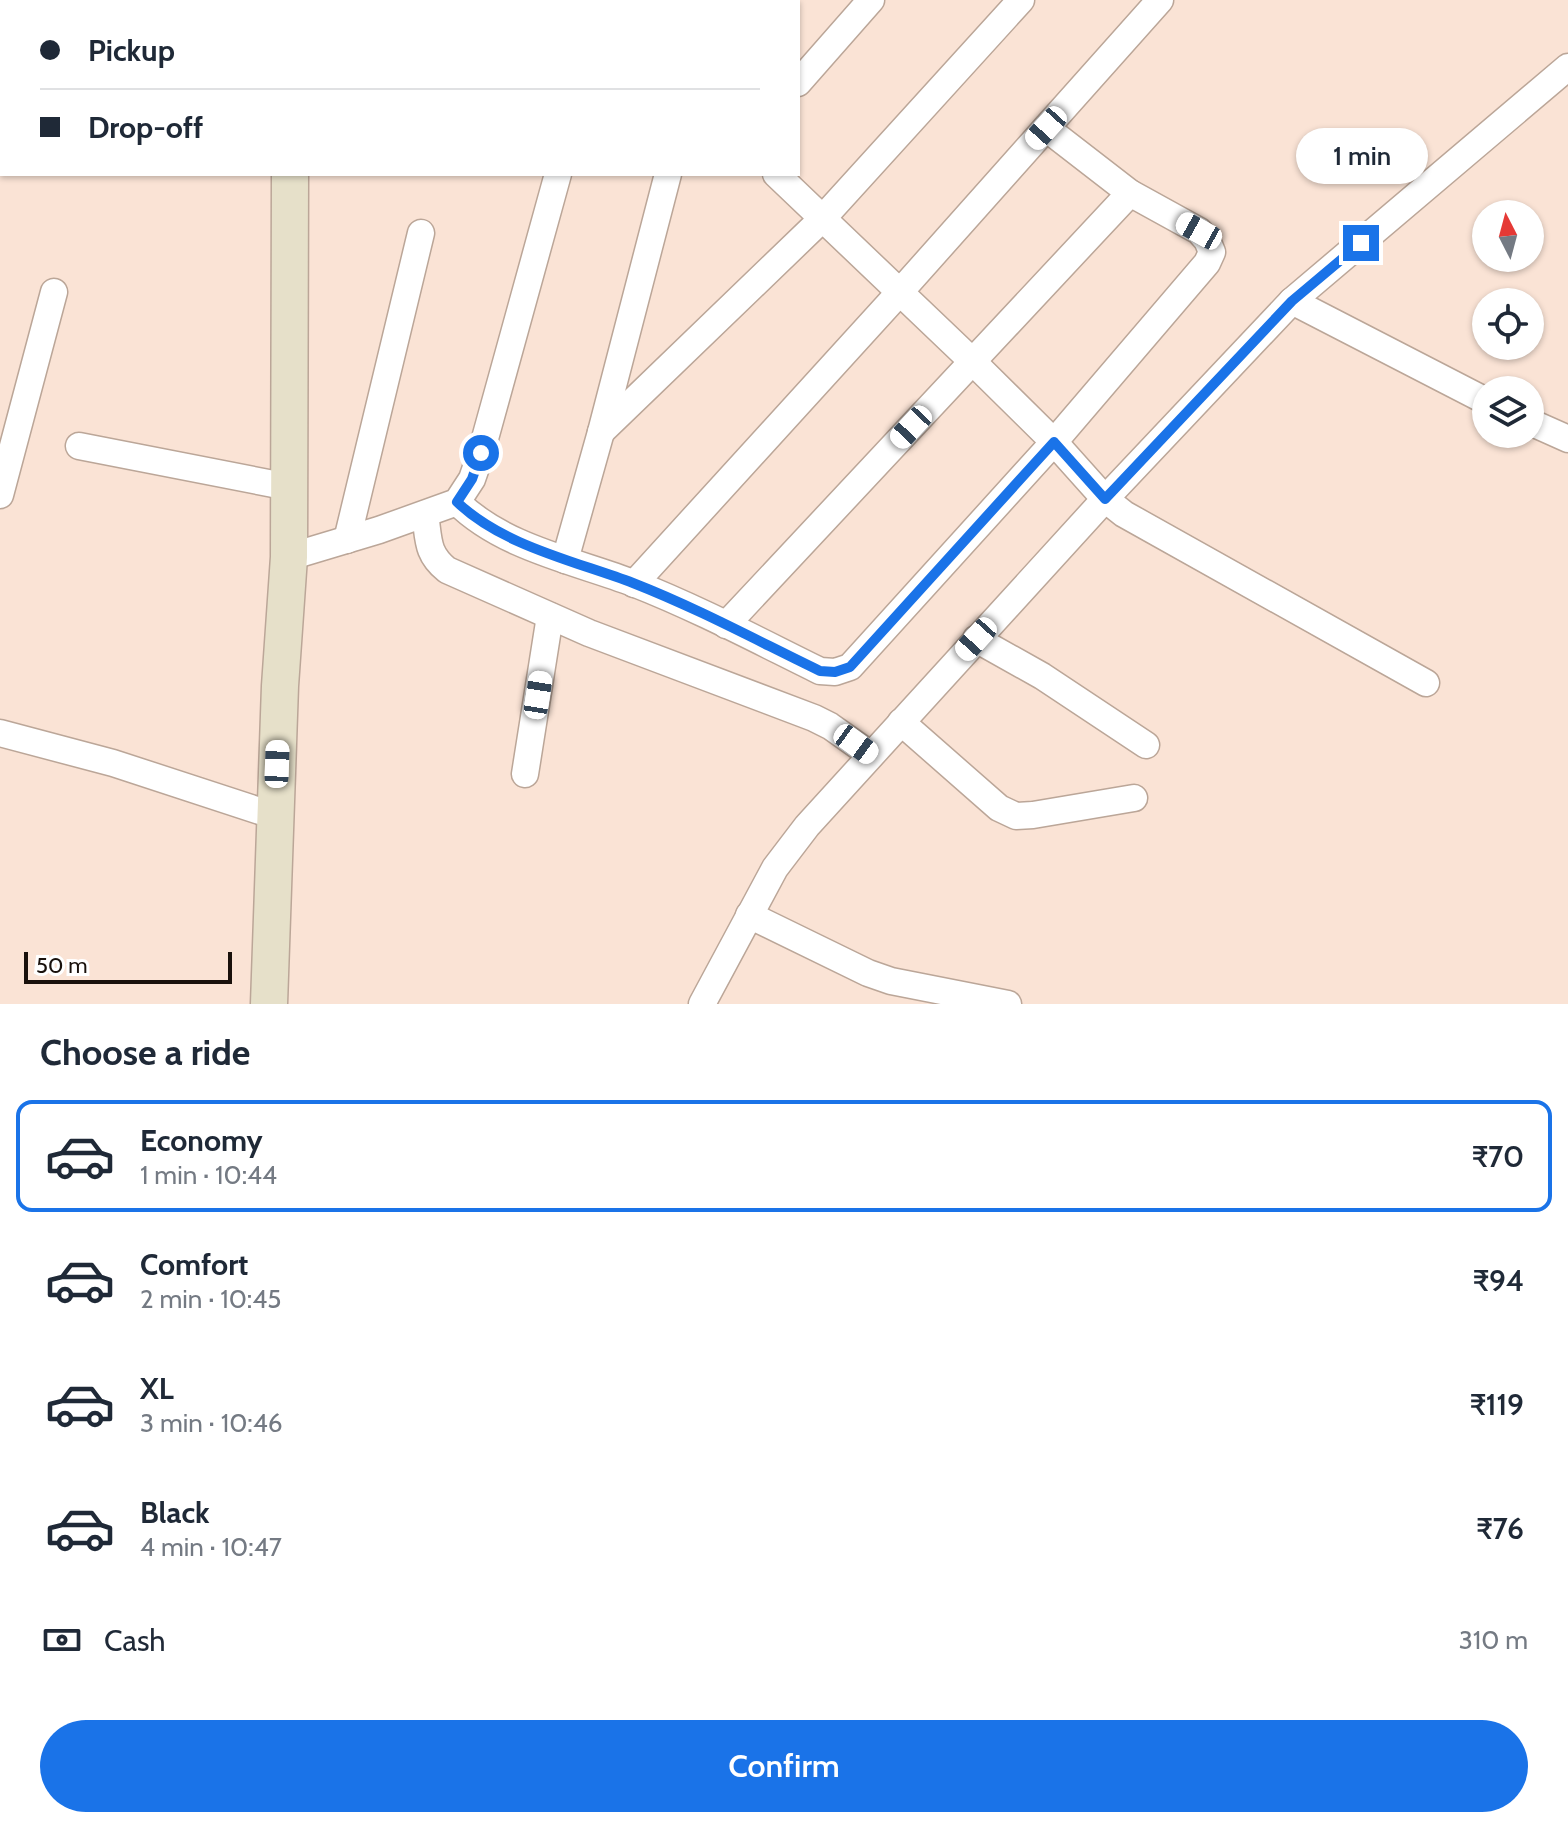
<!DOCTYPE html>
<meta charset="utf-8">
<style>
body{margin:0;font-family:Cabin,sans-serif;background:#f6f6f7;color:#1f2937;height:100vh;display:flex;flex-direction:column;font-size:30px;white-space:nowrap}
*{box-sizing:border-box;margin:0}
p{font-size:26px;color:#747a83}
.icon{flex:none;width:44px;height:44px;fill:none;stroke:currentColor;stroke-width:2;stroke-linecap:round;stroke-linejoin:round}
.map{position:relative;height:1004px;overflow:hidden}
.side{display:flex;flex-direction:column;background:#fff;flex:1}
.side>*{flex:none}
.hud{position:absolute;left:0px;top:0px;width:800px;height:176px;box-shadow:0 2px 6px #0004;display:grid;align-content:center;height:176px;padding:0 40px;background:#fff}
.needle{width:52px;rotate:354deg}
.fabs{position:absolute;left:1472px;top:200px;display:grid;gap:16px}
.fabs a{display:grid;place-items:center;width:72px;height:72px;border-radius:50%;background:#fff;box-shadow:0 2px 6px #0004;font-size:40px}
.scale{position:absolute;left:24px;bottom:20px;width:208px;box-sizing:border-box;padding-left:8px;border:4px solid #19110c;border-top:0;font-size:22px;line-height:28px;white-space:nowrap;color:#19110c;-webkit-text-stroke:6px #fff;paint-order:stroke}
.end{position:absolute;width:36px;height:36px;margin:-18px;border:10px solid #1a73e8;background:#fff;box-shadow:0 0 0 4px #fff}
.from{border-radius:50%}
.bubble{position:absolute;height:56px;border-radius:28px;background:#fff;box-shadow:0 2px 6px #0004;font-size:26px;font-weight:600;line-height:56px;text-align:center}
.car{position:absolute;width:24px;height:48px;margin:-24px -12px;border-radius:10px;box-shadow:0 0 6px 2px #0007;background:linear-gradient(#fff 24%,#345 0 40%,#fff 0 76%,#345 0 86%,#fff 0)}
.hud b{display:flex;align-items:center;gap:28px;height:76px;font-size:30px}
.hud b+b{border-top:2px solid #e0e1e3}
.hud i{width:20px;height:20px;background:#1f2937}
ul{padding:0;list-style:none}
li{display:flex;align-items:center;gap:24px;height:112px;margin:0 16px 12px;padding:0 24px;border:4px solid transparent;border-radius:16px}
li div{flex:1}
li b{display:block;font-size:30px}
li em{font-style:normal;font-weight:600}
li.current{border-color:#1a73e8}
li>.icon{width:72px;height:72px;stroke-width:1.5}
h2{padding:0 40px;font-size:36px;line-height:96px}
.pay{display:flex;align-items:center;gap:20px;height:88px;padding:0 40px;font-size:30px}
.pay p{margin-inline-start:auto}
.button{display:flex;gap:16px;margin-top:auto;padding:16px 40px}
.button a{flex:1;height:92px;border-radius:48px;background:#1a73e8;color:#fff;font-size:32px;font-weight:600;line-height:92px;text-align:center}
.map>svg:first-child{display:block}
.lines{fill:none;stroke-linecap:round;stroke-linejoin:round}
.lane-casing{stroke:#bba698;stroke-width:15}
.street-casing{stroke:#bba698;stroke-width:29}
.secondary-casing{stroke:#bba698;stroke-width:39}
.lane{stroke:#fff;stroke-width:12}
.street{stroke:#fff;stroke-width:26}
.secondary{stroke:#e6e0c9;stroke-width:36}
.route{stroke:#1a73e8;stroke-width:10}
</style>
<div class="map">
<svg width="1568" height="1004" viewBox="0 0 1568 1004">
<rect width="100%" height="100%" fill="#fae3d5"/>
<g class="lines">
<g class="lane-casing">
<path id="lane" d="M0,50H2"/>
</g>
<g class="street-casing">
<g id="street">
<path d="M606,2L607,0"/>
<path d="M715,2L717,0"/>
<path d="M798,83L871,0"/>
<path d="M776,174L972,361L1054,442L1105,499L1124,514L1426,683"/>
<path d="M1292,301L1486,401"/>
<path d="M1530,422L1568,439"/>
<path d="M601,432L822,219L1021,0"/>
<path d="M79,446L289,487"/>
<path d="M0,495L54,292"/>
<path d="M457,502C502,547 575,561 633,583C697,608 759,641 820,671L835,672L850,667L1054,442L1207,263L1212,252L1207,240L1199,231L1130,193L1046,128"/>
<path d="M425,514C429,539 426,553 447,570L589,633L814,718L830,726L871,755"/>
<path d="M347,540L421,233"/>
<path d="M289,557L379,530L457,502L472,479L481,453L558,174"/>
<path d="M565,560L601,432L668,174"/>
<path d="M634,584L899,293L1160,0"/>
<path d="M726,625L1130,193"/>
<path d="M976,639L1042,676L1146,745"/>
<path d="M901,722L999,808L1016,816L1033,815L1134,798"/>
<path d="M0,733L113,763L275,816"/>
<path d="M525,774L550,616"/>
<path d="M749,915L868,973L891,981L1008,1004"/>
<path d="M702,1004L775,868L807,826L1105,499L1292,301L1568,67"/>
</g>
</g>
<g class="secondary-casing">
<g id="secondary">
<path d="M290,2V0"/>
<path d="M269,1004L280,686L289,557L290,174"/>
</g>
</g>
<use href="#lane" class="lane"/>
<use href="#street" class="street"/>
<use href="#secondary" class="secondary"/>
</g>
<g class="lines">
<path class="route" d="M481,453L472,479L457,502C503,546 575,561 633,583C697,608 758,641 820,671L835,672L850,667L1054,442L1105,499L1292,301L1361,243"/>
</g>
</svg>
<div class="fabs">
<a><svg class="needle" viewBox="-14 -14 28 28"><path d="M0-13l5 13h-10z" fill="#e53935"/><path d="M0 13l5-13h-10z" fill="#747a83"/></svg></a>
<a><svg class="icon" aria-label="locate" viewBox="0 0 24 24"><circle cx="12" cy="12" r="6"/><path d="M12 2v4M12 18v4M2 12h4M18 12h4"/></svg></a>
<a><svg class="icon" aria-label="layers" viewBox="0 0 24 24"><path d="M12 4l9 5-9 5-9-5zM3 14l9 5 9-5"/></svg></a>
</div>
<div class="scale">50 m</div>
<i class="end from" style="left:481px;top:453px"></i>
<i class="end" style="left:1361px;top:243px"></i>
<div class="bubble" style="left:1296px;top:128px;width:132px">1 min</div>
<i class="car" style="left:1046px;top:128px;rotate:222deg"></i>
<i class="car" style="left:1199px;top:231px;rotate:299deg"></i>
<i class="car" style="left:911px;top:427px;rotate:223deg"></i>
<i class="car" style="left:976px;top:639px;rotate:222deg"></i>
<i class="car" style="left:538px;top:695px;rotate:9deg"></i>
<i class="car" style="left:856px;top:744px;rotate:126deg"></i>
<i class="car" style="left:277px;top:764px;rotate:2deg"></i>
<div class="hud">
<b><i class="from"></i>Pickup</b>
<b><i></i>Drop-off</b>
</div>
</div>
<section class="side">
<h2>Choose a ride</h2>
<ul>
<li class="current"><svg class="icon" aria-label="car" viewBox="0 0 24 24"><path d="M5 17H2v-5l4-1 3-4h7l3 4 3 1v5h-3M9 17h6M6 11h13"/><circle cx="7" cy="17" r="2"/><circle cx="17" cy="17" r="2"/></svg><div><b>Economy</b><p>1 min · 10:44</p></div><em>₹70</em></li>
<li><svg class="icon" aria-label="car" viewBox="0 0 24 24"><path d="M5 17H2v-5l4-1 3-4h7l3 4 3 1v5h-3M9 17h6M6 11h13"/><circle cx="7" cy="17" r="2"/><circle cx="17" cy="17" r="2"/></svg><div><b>Comfort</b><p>2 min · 10:45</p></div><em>₹94</em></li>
<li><svg class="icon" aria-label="car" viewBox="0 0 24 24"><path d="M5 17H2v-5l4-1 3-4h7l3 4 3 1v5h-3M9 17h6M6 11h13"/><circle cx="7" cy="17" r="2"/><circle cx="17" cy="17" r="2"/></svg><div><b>XL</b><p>3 min · 10:46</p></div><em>₹119</em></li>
<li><svg class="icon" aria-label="car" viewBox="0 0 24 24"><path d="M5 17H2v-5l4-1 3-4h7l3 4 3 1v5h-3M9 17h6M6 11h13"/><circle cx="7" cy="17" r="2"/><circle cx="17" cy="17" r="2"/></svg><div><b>Black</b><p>4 min · 10:47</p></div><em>₹76</em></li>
</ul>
<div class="pay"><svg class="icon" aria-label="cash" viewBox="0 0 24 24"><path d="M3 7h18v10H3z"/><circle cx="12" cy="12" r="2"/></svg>Cash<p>310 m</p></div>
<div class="button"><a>Confirm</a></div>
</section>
